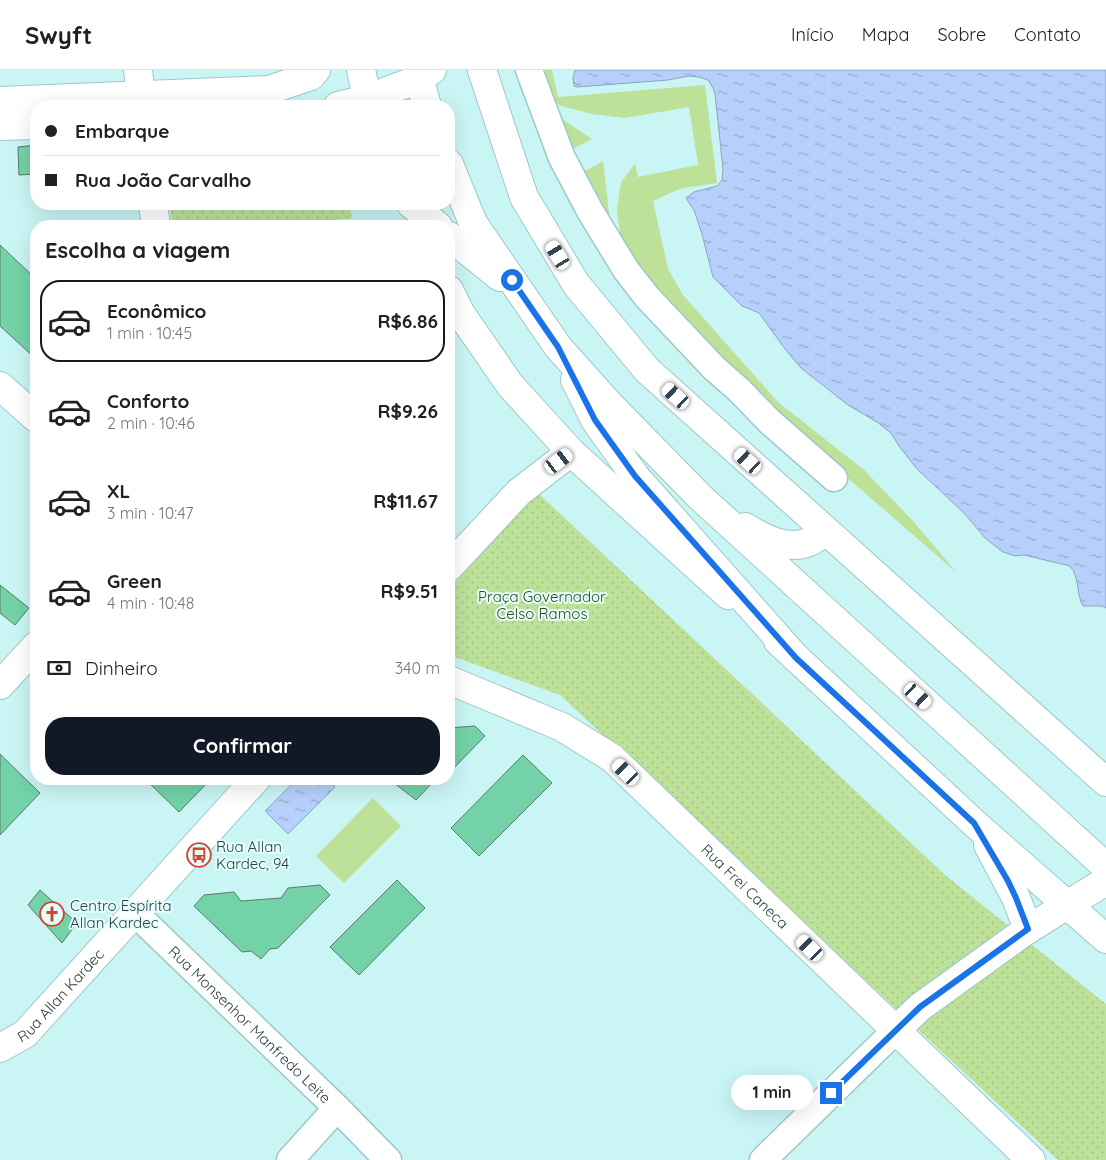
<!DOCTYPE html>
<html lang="pt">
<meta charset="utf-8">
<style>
body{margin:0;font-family:Quicksand,sans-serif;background:#f2f2f2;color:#202124;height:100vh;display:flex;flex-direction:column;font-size:19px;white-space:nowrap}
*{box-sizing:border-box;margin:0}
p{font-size:16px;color:#757577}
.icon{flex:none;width:28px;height:28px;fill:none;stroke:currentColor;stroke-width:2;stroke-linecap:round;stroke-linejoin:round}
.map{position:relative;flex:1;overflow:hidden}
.side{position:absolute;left:30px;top:150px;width:425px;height:565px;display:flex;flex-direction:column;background:#fff;border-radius:20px;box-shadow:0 5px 20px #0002}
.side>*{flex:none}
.guide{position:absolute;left:30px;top:30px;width:425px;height:110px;border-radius:20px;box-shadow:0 5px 20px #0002;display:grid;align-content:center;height:110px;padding:0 15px;background:#fff}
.end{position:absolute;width:22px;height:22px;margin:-11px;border:6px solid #1a73e8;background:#fff;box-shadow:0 0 0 2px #fff}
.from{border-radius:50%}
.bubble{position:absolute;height:35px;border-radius:18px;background:#fff;box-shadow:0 5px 20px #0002;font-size:16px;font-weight:700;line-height:35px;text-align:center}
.car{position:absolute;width:15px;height:30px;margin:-15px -8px;border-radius:6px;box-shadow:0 0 4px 1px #0007;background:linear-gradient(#fff 24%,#345 0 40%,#fff 0 76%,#345 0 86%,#fff 0)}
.guide b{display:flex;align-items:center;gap:18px;height:48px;font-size:19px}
.guide b+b{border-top:1px solid #e0e0e0}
.guide i{width:12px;height:12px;background:#202124}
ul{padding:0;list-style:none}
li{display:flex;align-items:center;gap:15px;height:82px;margin:0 10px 8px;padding:0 5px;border:2px solid transparent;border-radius:20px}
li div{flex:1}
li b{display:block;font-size:19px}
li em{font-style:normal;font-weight:700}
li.active{border-color:#111827}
li>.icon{width:45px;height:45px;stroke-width:1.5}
h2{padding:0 15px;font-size:22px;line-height:60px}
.pay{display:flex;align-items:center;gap:12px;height:55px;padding:0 15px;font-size:19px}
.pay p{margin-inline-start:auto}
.action{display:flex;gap:10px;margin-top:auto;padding:10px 15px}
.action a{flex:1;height:58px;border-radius:20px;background:#111827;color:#fff;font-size:20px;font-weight:700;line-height:58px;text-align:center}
header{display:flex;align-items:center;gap:30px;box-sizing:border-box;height:70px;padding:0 25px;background:#fff;border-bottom:1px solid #e0e0e0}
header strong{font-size:24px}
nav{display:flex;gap:28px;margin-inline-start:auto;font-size:18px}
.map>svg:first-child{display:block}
.grass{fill:#bde199}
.park{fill:url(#park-dots)}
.water{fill:url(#water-ripples);stroke:#8da4c2}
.building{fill:#73d2a7;stroke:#5a7a6a}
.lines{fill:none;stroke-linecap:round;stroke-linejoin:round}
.street-casing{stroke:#9ec8c8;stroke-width:29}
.secondary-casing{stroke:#9ec8c8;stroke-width:30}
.primary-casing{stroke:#9ec8c8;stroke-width:30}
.highway-casing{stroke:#9ec8c8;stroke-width:30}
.street{stroke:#fff;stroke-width:26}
.secondary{stroke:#fff;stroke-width:28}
.primary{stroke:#fff;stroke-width:28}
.highway{stroke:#fff;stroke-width:28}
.route{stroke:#1a73e8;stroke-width:6}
.labels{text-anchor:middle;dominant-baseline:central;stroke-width:4;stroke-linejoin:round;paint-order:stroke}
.park-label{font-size:15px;fill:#314913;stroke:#e5fffe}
.poi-label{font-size:15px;fill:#2c3e3d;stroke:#e5fffe;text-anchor:start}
.street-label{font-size:15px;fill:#2c3e3d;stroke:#e5fffe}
</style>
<header>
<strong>Swyft</strong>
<nav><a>Início</a><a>Mapa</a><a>Sobre</a><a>Contato</a></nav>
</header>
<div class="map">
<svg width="1106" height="1090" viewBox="0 0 1106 1090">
<defs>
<pattern id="park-dots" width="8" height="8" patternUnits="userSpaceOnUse" patternTransform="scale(1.25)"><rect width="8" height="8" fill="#bde199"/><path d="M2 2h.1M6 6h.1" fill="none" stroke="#a3c285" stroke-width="1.8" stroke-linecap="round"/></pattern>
<pattern id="water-ripples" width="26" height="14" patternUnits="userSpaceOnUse" patternTransform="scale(1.25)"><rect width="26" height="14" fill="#b7d0fb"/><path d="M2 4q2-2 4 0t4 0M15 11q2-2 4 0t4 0" fill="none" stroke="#95aacc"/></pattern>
</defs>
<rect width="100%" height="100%" fill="#caf5f5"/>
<g class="grass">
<path d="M534,0H552L558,27L705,15L717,113L679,119L653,131L668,199L683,225L778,332L864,400L913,451L957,503L774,344L640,207L621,169L617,140L621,112L635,94L638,107L698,95L689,37L625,48L592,44L561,36L553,30Z"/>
<path d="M550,41L592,69L567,82Z"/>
<path d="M603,91L611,160L578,105Z"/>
<path d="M373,728L401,756L344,813L316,786Z"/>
</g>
<g class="park">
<path d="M170,134H348L353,148L282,156H172Z"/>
<path d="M537,422L945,805L1106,934V1090H1058L560,625L449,585V519Z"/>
</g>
<g class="water">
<path d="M575,0H1106V538L1102,536H1083C1076,524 1080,508 1070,496L1024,485L1015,486L1003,482L985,468L965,444L917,399L899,376L891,363L877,352L848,335L801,298L785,279L759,243L742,236L713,207L702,164L694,140L686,128L694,122L717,116L722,110L723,99L715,24L713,18L708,10L699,7L689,6L668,10L577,17L574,16L573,8Z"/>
<path d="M297,709H326L335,717L288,764L265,741Z"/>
</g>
<g class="building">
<path d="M36,75V104L19,105L18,77Z"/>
<path d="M0,175L36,209V289L0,256Z"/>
<path d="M0,515L29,538L15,555L0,543Z"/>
<path d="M475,656L485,666L449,703V658Z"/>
<path d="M0,684L40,723L0,765Z"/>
<path d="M523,685L552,713L479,786L451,758Z"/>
<path d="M145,709H211L179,742Z"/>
<path d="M389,709H436L416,730Z"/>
<path d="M397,810L425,838L359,905L330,877Z"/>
<path d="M320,815L330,825L278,878L270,879L261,889L251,881L242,882L194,836L204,825L234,822L241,831L281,828L288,818Z"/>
<path d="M40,820L77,853L62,873L28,835Z"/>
</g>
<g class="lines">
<g class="street-casing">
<g id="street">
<path d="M529,0L562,88L590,141L626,200L647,227L714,298L739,320L769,351L834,408"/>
<path id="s1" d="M135,843L337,1038L290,1090"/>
<path d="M337,1038L388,1090"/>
<path d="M763,1090L896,960"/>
</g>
</g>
<g class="secondary-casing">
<g id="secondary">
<path d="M138,0L142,36"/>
<path d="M153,134L156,156"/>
<path d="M0,316L36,348"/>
<path d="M449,497L519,422L571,382"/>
<path id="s2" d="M449,610L562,657L612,688L1031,1090"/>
<path d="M0,615L36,576"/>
<path d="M896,960L920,937L1021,864L1067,835"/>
<path id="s3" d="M0,978L25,964L256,709"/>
</g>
</g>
<g class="primary-casing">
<g id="primary">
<path d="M361,0L369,36"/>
<path d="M0,31L269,20L311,6L316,0"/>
<path d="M338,36L366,29"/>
<path d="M0,56L36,55"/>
<path d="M449,220L461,244L510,315L571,382L728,525"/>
<path d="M778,571L974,753L1106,869"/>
<path d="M988,775L1016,828L1028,859"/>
</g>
</g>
<g class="highway-casing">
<g id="highway">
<path d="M417,0L427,36"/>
<path d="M482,0L524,127L576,214L647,300L1106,712"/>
<path d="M366,29L419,9L432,0"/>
<path d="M449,94L473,153L558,277L610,335L700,427L1106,797"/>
<path d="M411,134L438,156"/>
<path d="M449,166L500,207"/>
<path d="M575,310L595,350L635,406L796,588"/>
<path d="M745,457C763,468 787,481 809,472C815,470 820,464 825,461"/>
<path d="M1067,835L1106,811"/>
</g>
</g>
<use href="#street" class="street"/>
<use href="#secondary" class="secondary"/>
<use href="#primary" class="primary"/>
<use href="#highway" class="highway"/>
</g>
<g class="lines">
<path class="route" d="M512,210L558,277L595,350L635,406L796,588L974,753L1008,811L1016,828L1028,859L920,937L831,1023"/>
</g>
<defs>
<g id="bus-ring" transform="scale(1.25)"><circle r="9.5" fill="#e5fffe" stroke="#d1452d" stroke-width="1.5"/><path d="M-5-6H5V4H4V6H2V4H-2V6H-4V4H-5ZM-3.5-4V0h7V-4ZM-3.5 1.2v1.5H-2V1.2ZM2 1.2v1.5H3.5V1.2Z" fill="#d1452d"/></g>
<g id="church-ring" transform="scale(1.25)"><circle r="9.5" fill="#e5fffe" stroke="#d1452d" stroke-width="1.5"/><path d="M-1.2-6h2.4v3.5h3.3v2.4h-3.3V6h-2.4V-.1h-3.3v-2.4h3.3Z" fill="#d1452d"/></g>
</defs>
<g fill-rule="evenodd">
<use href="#bus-ring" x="199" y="785"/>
<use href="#church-ring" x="52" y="844"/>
</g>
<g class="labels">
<g class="park-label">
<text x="542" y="526">Praça Governador<tspan x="542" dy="17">Celso Ramos</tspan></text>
</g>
<g class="poi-label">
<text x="216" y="776">Rua Allan<tspan x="216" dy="17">Kardec, 94</tspan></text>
<text x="70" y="835">Centro Espírita<tspan x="70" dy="17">Allan Kardec</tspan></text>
</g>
<g class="street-label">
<text stroke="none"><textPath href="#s2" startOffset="366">Rua Frei Caneca</textPath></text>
<text stroke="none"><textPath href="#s3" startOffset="81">Rua Allan Kardec</textPath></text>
<text stroke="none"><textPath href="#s1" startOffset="160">Rua Monsenhor Manfredo Leite</textPath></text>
</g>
</g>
</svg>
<i class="end from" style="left:512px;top:210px"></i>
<i class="end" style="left:831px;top:1023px"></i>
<div class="bubble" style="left:731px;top:1005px;width:82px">1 min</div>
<i class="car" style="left:558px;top:185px;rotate:329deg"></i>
<i class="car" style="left:676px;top:326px;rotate:312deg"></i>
<i class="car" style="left:559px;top:391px;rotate:53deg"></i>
<i class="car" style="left:748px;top:391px;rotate:312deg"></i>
<i class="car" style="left:918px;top:626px;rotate:132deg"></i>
<i class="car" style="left:626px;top:702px;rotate:314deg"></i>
<i class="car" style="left:810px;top:878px;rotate:314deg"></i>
<div class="guide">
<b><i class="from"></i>Embarque</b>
<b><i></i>Rua João Carvalho</b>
</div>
<section class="side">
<h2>Escolha a viagem</h2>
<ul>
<li class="active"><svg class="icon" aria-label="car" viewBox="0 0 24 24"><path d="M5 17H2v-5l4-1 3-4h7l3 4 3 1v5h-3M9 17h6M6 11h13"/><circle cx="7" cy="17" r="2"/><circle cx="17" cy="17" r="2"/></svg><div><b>Econômico</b><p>1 min · 10:45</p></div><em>R$6.86</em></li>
<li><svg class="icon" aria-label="car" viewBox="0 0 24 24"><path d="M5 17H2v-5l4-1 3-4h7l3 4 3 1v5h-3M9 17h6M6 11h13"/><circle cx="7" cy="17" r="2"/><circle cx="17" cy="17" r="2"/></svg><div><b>Conforto</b><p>2 min · 10:46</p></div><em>R$9.26</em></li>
<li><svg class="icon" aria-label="car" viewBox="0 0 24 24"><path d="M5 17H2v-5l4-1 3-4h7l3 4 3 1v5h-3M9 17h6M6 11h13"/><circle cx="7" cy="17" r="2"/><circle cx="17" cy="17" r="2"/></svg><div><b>XL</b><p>3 min · 10:47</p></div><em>R$11.67</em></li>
<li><svg class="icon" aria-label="car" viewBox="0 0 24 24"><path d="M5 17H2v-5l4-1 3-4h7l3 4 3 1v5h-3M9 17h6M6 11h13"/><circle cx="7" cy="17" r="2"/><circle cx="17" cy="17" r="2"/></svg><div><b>Green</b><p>4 min · 10:48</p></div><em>R$9.51</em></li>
</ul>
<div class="pay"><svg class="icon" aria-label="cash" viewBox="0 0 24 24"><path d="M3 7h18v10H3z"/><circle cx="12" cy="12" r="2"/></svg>Dinheiro<p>340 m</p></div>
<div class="action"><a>Confirmar</a></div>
</section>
</div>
